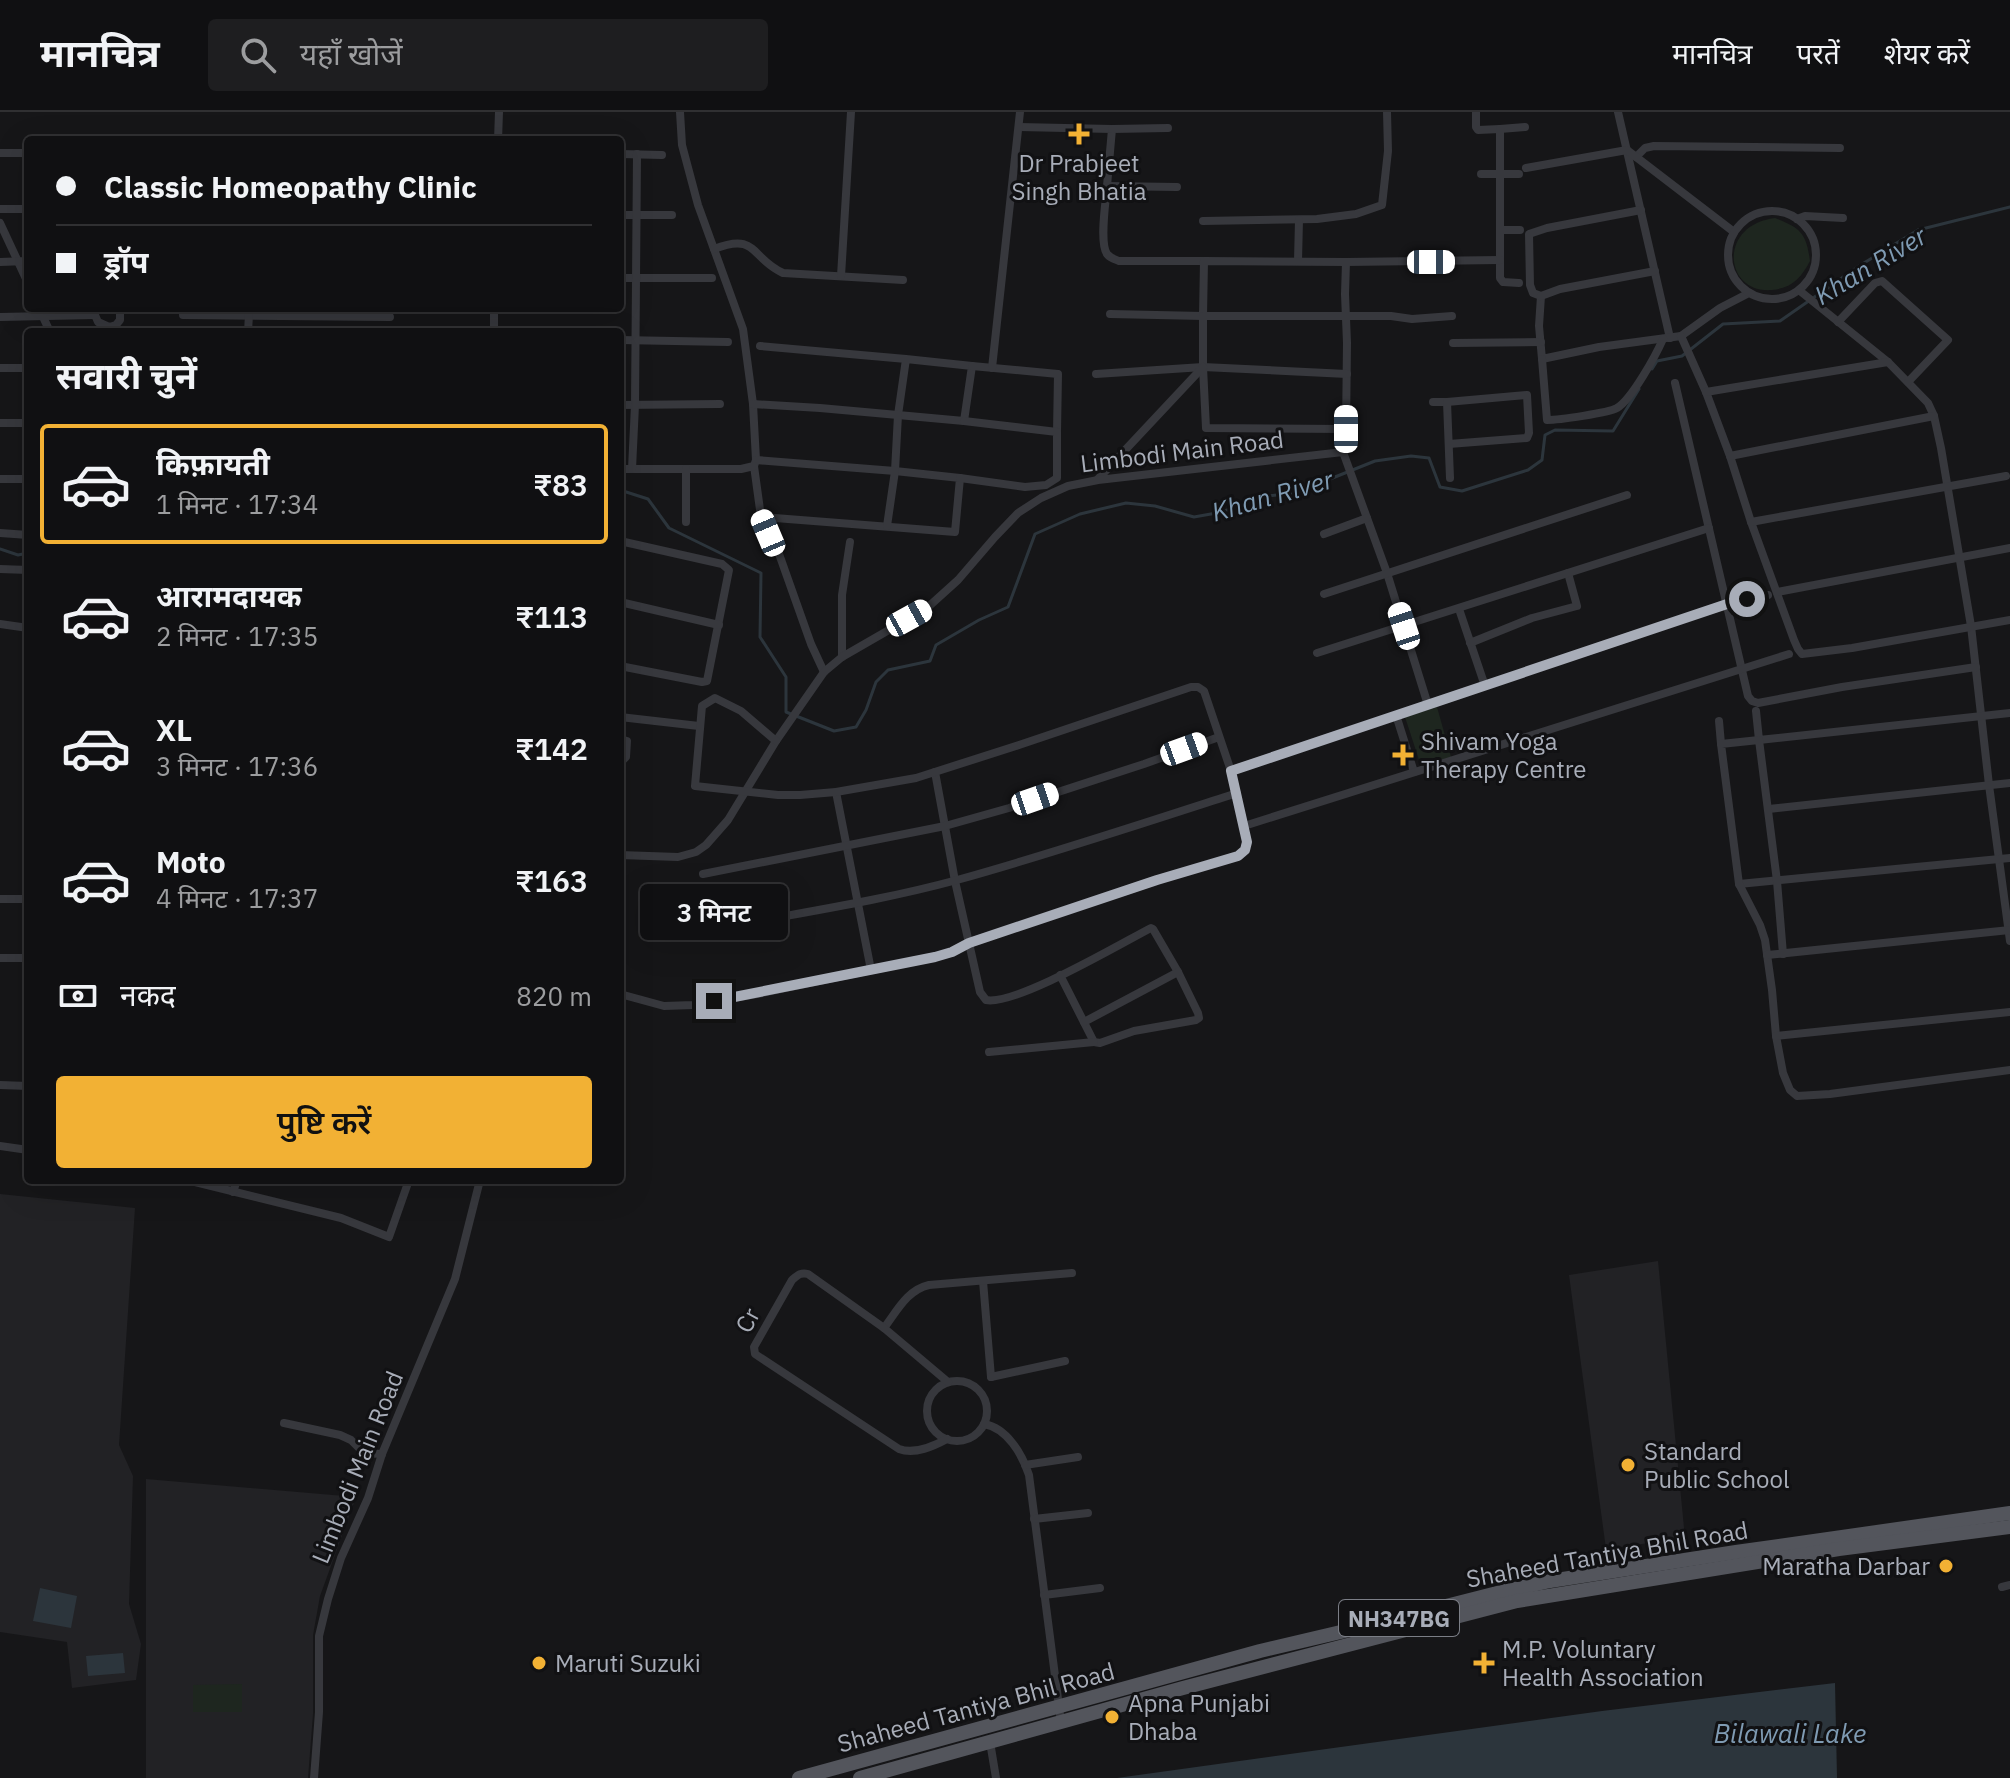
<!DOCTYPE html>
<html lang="hi">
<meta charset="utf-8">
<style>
body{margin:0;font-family:"IBM Plex Sans","Noto Sans Devanagari",sans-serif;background:#1e1e20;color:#f1f3f6;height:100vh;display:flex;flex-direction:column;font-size:30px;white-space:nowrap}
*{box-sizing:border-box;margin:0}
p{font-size:26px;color:#9c9d9f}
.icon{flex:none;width:44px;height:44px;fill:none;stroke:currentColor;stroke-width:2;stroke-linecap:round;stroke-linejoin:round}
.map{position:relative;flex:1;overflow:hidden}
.drawer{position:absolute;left:24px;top:216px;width:600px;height:856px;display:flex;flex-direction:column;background:#101012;border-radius:8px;box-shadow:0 8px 32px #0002,0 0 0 2px #303032}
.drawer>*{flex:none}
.guide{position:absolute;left:24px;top:24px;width:600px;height:176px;border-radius:8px;box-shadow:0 8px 32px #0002,0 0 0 2px #303032;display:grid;align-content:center;height:176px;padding:0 32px;background:#101012}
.end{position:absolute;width:36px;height:36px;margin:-18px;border:10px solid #a8adb8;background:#111;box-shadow:0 0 0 4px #111}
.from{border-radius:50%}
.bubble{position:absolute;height:56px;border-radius:8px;background:#101012;box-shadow:0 8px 32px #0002,0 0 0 2px #303032;font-size:26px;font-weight:600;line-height:56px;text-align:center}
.car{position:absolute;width:24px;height:48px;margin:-24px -12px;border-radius:10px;box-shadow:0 0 6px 2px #0007;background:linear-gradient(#fff 24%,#345 0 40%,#fff 0 76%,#345 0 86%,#fff 0)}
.guide b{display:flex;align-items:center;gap:28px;height:76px;font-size:30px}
.guide b+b{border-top:2px solid #303032}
.guide i{width:20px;height:20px;background:#f1f3f6}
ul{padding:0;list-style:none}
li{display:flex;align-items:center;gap:24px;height:120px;margin:0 16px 12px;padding:0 16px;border:4px solid transparent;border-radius:8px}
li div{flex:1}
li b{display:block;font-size:30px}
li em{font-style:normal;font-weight:600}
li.selected{border-color:#f2b134}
li>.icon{width:72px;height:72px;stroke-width:1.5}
h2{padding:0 32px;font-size:36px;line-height:96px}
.pay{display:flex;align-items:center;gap:20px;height:88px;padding:0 32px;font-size:30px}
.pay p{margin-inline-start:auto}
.button{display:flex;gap:16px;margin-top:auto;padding:16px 32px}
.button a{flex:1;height:92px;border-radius:8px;background:#f2b134;color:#111;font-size:32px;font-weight:600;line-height:92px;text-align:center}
header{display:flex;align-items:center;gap:48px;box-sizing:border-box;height:112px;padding:0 40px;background:#101012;border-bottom:2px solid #303032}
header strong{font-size:38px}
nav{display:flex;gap:44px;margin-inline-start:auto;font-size:28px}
.search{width:560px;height:72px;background:#1e1e20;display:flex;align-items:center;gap:20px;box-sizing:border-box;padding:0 28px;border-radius:8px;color:#9c9d9f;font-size:30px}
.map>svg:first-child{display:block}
.built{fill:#222225}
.green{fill:#1e261f}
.water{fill:#2c353c}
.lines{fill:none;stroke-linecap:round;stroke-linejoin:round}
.stream{stroke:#2c353c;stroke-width:3}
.street{stroke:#37383d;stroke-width:8}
.primary{stroke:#53555c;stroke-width:14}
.route{stroke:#a8adb8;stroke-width:10}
.poi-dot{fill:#f2b134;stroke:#111113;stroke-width:3}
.labels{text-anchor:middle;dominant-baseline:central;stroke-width:6;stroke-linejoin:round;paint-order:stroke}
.shield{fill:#111113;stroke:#7b7e86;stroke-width:2}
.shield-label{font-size:22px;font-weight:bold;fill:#a8adb8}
.poi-label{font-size:24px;fill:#a8adb8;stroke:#111113;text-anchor:start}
.street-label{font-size:24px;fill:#a8adb8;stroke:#111113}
.water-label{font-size:26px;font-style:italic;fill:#7f9bb3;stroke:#111113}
</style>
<header>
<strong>मानचित्र</strong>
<div class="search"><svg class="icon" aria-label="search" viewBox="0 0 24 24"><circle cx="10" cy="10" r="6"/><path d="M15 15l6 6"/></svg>यहाँ खोजें</div>
<nav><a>मानचित्र</a><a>परतें</a><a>शेयर करें</a></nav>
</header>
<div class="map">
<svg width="2010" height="1666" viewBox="0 0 2010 1666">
<rect width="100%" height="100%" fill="#161618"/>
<g class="built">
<path d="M0,1082L135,1096L119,1333L133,1364L129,1492L141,1532L136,1568L72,1576L67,1530L0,1520Z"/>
<path d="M1658,1149L1685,1426L1606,1437L1569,1163Z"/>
<path d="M146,1367L356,1385L320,1484L313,1523V1602L308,1666H146Z"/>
</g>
<g class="green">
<path d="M1775,106C1801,116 1806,121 1810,149C1801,166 1792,176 1772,178C1724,182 1717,113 1775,106Z"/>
<path d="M1437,595L1451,645L1421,654L1405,605Z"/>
<path d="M242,1572V1600H193V1573Z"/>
</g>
<g class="water">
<path d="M40,1476L77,1484L71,1516L33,1509Z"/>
<path d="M123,1541L125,1561L88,1564L86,1544Z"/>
<path d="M1835,1571L1837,1666H1117L1602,1599Z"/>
</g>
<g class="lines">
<g class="stream">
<path d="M1652,257L1657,249L1682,244L1723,212L1780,209L1859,154L1918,118L2010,95"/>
<path d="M620,378L648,387L669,416L761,461L760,525L786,565V600L834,619L856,615L866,598L876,570L888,558L930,549L936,533L979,508L1008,495L1035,422L1080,402L1126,391L1155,394L1194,405L1222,400L1260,385L1295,381L1375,349L1411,344L1429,346L1440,375L1462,379L1528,358L1542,348L1545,323L1555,318L1613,319L1639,277"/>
<path d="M0,437L18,443L28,441"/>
</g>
<g class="street">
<path d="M680,0L682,33L698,93L743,217L753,292L756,348L754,354L761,405L778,439L811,532L824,560"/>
<path d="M1476,0V15L1478,18L1500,17"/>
<path d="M1618,0L1670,226"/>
<path d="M1019,15L1112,17L1107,74"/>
<path d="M1112,17L1168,16"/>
<path d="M498,28L499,0"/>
<path d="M0,41H28"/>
<path d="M620,42L662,43"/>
<path d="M1636,45L1645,36L1654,34L1840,36"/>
<path d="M1526,56L1627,38L1734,120"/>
<path d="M1481,62H1519"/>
<path d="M1177,75L1107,74C1106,89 1099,130 1107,142C1110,146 1114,147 1119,149H1204"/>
<path d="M0,97H28"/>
<path d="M1641,98L1547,116L1529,122L1530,173L1533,181L1541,184L1539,214L1542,247L1599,235L1681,224L1720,196L1749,181"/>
<circle cx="1772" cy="143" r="44"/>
<path d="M620,103H672"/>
<path d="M1797,107L1805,104L1843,106"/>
<path d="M1203,109L1317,107L1356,102L1382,93L1388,39L1387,0"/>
<path d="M0,111L28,171"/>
<path d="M1500,118H1520"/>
<path d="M714,137C758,120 750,146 783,161L903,168"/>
<path d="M1298,149L1299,108"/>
<path d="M0,150L28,149"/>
<path d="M1346,150L1345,182L1347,231L1346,317L1343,340L1387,461L1428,593"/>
<path d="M841,164L851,0"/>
<path d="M620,166H712"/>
<path d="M1519,171L1503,170L1500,166V17L1525,15"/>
<path d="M1800,179L1888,250L1928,291L1934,304L1941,336L1971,514L1989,673L2010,829"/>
<path d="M1541,184L1560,177L1655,159"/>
<path d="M39,196L50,220"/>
<path d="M96,196L95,203L98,210L109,215L116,213L120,208V196"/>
<path d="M1110,202L1203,204L1204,149L1346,150L1500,148"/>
<path d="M183,203L390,205"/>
<path d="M0,205L95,203"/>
<path d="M1838,210L1875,171L1882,169L1948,228L1908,270"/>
<path d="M248,220L249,202"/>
<path d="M494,220V196"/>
<path d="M1681,224L1706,280L1730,344L1751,410L1794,528L1798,537L1802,542L1852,536L2010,508"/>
<path d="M620,228L728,230"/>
<path d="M1453,231L1541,230"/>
<path d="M760,234L906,247L898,303L964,309L972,254L906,247"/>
<path d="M1542,247L1547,308C1559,308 1608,301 1617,296C1632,287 1656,243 1663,227"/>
<path d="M972,254L1058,262L1057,320"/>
<path d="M0,256H28"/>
<path d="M992,256L1020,0"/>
<path d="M1096,262L1203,255L1347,262"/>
<path d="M1675,271L1748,584L1752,589L1758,591L1842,575L1976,555"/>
<path d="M1706,280L1888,250"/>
<path d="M1433,290H1447"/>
<path d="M753,292L820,296L898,303L895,359L960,366L955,420L761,405"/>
<path d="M620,293L720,292"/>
<path d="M0,311H28"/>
<path d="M1346,317L1206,316L1203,255V204H1391L1412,207L1452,204"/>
<path d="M1449,332L1527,326L1529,321L1527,283L1447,290L1450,366"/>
<path d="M1730,344L1934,304"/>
<path d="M756,348L895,359L887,414"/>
<path d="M620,357H741L754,354"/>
<path d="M632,357L635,293L637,42"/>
<path d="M960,366L1025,375L1046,373L1057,366V320L964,309"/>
<path d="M0,367H28"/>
<path d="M1098,367L1203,255"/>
<path d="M686,410V357"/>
<path d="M1751,410L2006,364"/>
<path d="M0,421L28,423"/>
<path d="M1324,422L1367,406"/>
<path d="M620,429L722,452L729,458L707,569L702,570L620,554"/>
<path d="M0,457L28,458"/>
<path d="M1777,480L2010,436"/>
<path d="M1324,482L1627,383"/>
<path d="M620,490L719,513"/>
<path d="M1459,497L1485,574"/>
<path d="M0,512L28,516"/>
<path d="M1470,531L1532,506L1577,494L1568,461"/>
<path d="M1317,541L1709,416"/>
<path d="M842,545V483L850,430"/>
<path d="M1756,599L1759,628L2010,601"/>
<path d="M1396,603L1414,660"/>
<path d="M620,605L699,614"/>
<path d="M1719,609L1721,632"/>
<path d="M620,627L627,629L626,645L620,651"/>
<path d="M1231,659L1727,492L1768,483"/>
<path d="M935,660L955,769L980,880L986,888C1015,894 1120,832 1151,816L1153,817L1178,860L1198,901L1199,906L1196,908L1134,919L1100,931L1094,930L1060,863"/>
<path d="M836,680L871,858"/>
<path d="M1769,697L2010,671"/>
<path d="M1244,714L1789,542"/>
<path d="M620,743L678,745L696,740L706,733L728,708L776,629L824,560L842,545L927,496L958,468L995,425L1018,401L1041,386L1068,374L1098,368L1343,340"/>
<path d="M703,762L945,714L1009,696L1144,652L1219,625"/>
<path d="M1739,772L2010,746"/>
<path d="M0,787H28"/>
<path d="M676,825C769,805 865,793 957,768C1051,742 1144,711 1237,681"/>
<path d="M1783,842L1777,769L1759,628L1721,632L1739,772L1760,813L1765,828L1772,878L1776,924L1783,961L1790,978L1797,984L1830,982L2010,958"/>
<path d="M1767,843L2010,818"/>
<path d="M0,846H28"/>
<path d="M620,882L664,894L693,893L757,882L935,845L952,840L969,831L1157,768L1238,744L1245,738L1247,730L1231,659L1204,579L1198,575H1191L1019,633L916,666L836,680L800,683H778L695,674L702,594L715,586L741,599L776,629"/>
<path d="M1084,910L1178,860"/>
<path d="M1776,924L2010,900"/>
<path d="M989,940L1094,930"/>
<path d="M0,973L28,974"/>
<path d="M0,1034L28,1038"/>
<path d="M187,1068L341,1106L389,1125L409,1068"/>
<path d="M233,1080L237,1068"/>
<path d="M983,1169L991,1265"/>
<path d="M884,1216C897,1199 907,1178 929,1173L1072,1161"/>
<path d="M991,1265L1065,1249"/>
<circle cx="957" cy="1299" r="30"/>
<path d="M284,1311L340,1323L351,1328L364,1341L382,1342"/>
<path d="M984,1312C1007,1316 1022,1342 1029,1363L1061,1610"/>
<path d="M947,1327C934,1334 915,1343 899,1337L755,1242L754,1235L792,1168C798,1163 801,1160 808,1162L884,1216L948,1270"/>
<path d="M1025,1353L1078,1345"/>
<path d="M1034,1407L1088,1401"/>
<path d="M2002,1475L2010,1473"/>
<path d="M1044,1483L1100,1476"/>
<path d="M990,1630L996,1666"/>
<path d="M314,1666L319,1600V1524L328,1487L341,1446L368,1386L382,1342L455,1167L480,1068"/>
</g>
<g class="primary">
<path d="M799,1666L1260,1539L1379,1511L1505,1479L1550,1469L1736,1440L2010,1401"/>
<path d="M860,1666L1183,1576L1517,1489L1839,1437L2010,1415"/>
</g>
</g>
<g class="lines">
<path class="route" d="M714,889L935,845L952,840L969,831L1157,768L1238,744L1245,738L1247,730L1231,659L1727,492L1747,487"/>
</g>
<g class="poi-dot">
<path d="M1075 10h8v8h8v8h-8v8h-8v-8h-8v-8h8z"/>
<path d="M1399 631h8v8h8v8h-8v8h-8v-8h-8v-8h8z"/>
<circle cx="1628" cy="1353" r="8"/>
<circle cx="1946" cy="1454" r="8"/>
<circle cx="539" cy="1551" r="8"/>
<path d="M1480 1539h8v8h8v8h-8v8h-8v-8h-8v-8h8z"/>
<circle cx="1112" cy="1605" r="8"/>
</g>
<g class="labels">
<rect class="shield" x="1339" y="1488" width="120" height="36" rx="6"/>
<g class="shield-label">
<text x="1399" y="1506">NH347BG</text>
</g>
<g class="poi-label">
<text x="1079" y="51" text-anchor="middle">Dr Prabjeet<tspan x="1079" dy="28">Singh Bhatia</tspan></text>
<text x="1421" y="629">Shivam Yoga<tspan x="1421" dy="28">Therapy Centre</tspan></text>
<text x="1644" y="1339">Standard<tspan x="1644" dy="28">Public School</tspan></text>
<text x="1930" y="1454" text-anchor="end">Maratha Darbar</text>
<text x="1502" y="1537">M.P. Voluntary<tspan x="1502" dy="28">Health Association</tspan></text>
<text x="555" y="1551">Maruti Suzuki</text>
<text x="1128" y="1591">Apna Punjabi<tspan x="1128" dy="28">Dhaba</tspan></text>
</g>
<g class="street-label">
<text transform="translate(1182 339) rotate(-7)">Limbodi Main Road</text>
<text transform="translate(747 1208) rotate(-62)">Cr</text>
<text transform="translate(357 1355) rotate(-68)">Limbodi Main Road</text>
<text transform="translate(1607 1442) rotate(-10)">Shaheed Tantiya Bhil Road</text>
<text transform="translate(976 1595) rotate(-15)">Shaheed Tantiya Bhil Road</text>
</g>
<g class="water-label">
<text transform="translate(1870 153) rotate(-31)">Khan River</text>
<text transform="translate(1272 383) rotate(-16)">Khan River</text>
<text x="1790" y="1621">Bilawali Lake</text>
</g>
</g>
</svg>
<i class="end from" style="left:1747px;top:487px"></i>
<i class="end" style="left:714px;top:889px"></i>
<div class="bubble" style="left:640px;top:772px;width:148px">3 मिनट</div>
<i class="car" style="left:1431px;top:150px;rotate:90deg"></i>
<i class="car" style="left:1346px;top:317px;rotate:0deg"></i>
<i class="car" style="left:768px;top:421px;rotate:337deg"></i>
<i class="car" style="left:909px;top:506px;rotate:61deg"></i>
<i class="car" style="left:1404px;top:514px;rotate:342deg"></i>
<i class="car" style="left:1184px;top:637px;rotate:70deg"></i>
<i class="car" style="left:1035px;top:687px;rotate:71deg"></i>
<div class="guide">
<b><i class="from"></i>Classic Homeopathy Clinic</b>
<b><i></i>ड्रॉप</b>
</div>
<section class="drawer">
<h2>सवारी चुनें</h2>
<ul>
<li class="selected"><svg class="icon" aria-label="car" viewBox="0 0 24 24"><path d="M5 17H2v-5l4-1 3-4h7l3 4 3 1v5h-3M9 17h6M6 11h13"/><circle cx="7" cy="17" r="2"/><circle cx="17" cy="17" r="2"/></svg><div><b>किफ़ायती</b><p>1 मिनट · 17:34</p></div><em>₹83</em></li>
<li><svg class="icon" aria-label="car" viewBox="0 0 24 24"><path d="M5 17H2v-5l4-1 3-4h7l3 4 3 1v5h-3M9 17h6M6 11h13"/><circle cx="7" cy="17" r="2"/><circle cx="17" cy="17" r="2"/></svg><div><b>आरामदायक</b><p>2 मिनट · 17:35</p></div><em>₹113</em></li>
<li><svg class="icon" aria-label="car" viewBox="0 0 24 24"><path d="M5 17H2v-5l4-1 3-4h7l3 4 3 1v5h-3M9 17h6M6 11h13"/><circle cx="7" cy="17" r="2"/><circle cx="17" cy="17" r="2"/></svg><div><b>XL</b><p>3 मिनट · 17:36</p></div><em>₹142</em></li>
<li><svg class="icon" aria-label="car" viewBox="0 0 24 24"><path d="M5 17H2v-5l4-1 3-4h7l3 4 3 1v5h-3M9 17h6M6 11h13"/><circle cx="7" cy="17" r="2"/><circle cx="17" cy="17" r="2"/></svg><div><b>Moto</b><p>4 मिनट · 17:37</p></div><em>₹163</em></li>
</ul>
<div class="pay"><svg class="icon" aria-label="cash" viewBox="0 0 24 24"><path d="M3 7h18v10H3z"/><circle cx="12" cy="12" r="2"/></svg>नकद<p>820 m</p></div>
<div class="button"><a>पुष्टि करें</a></div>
</section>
</div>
